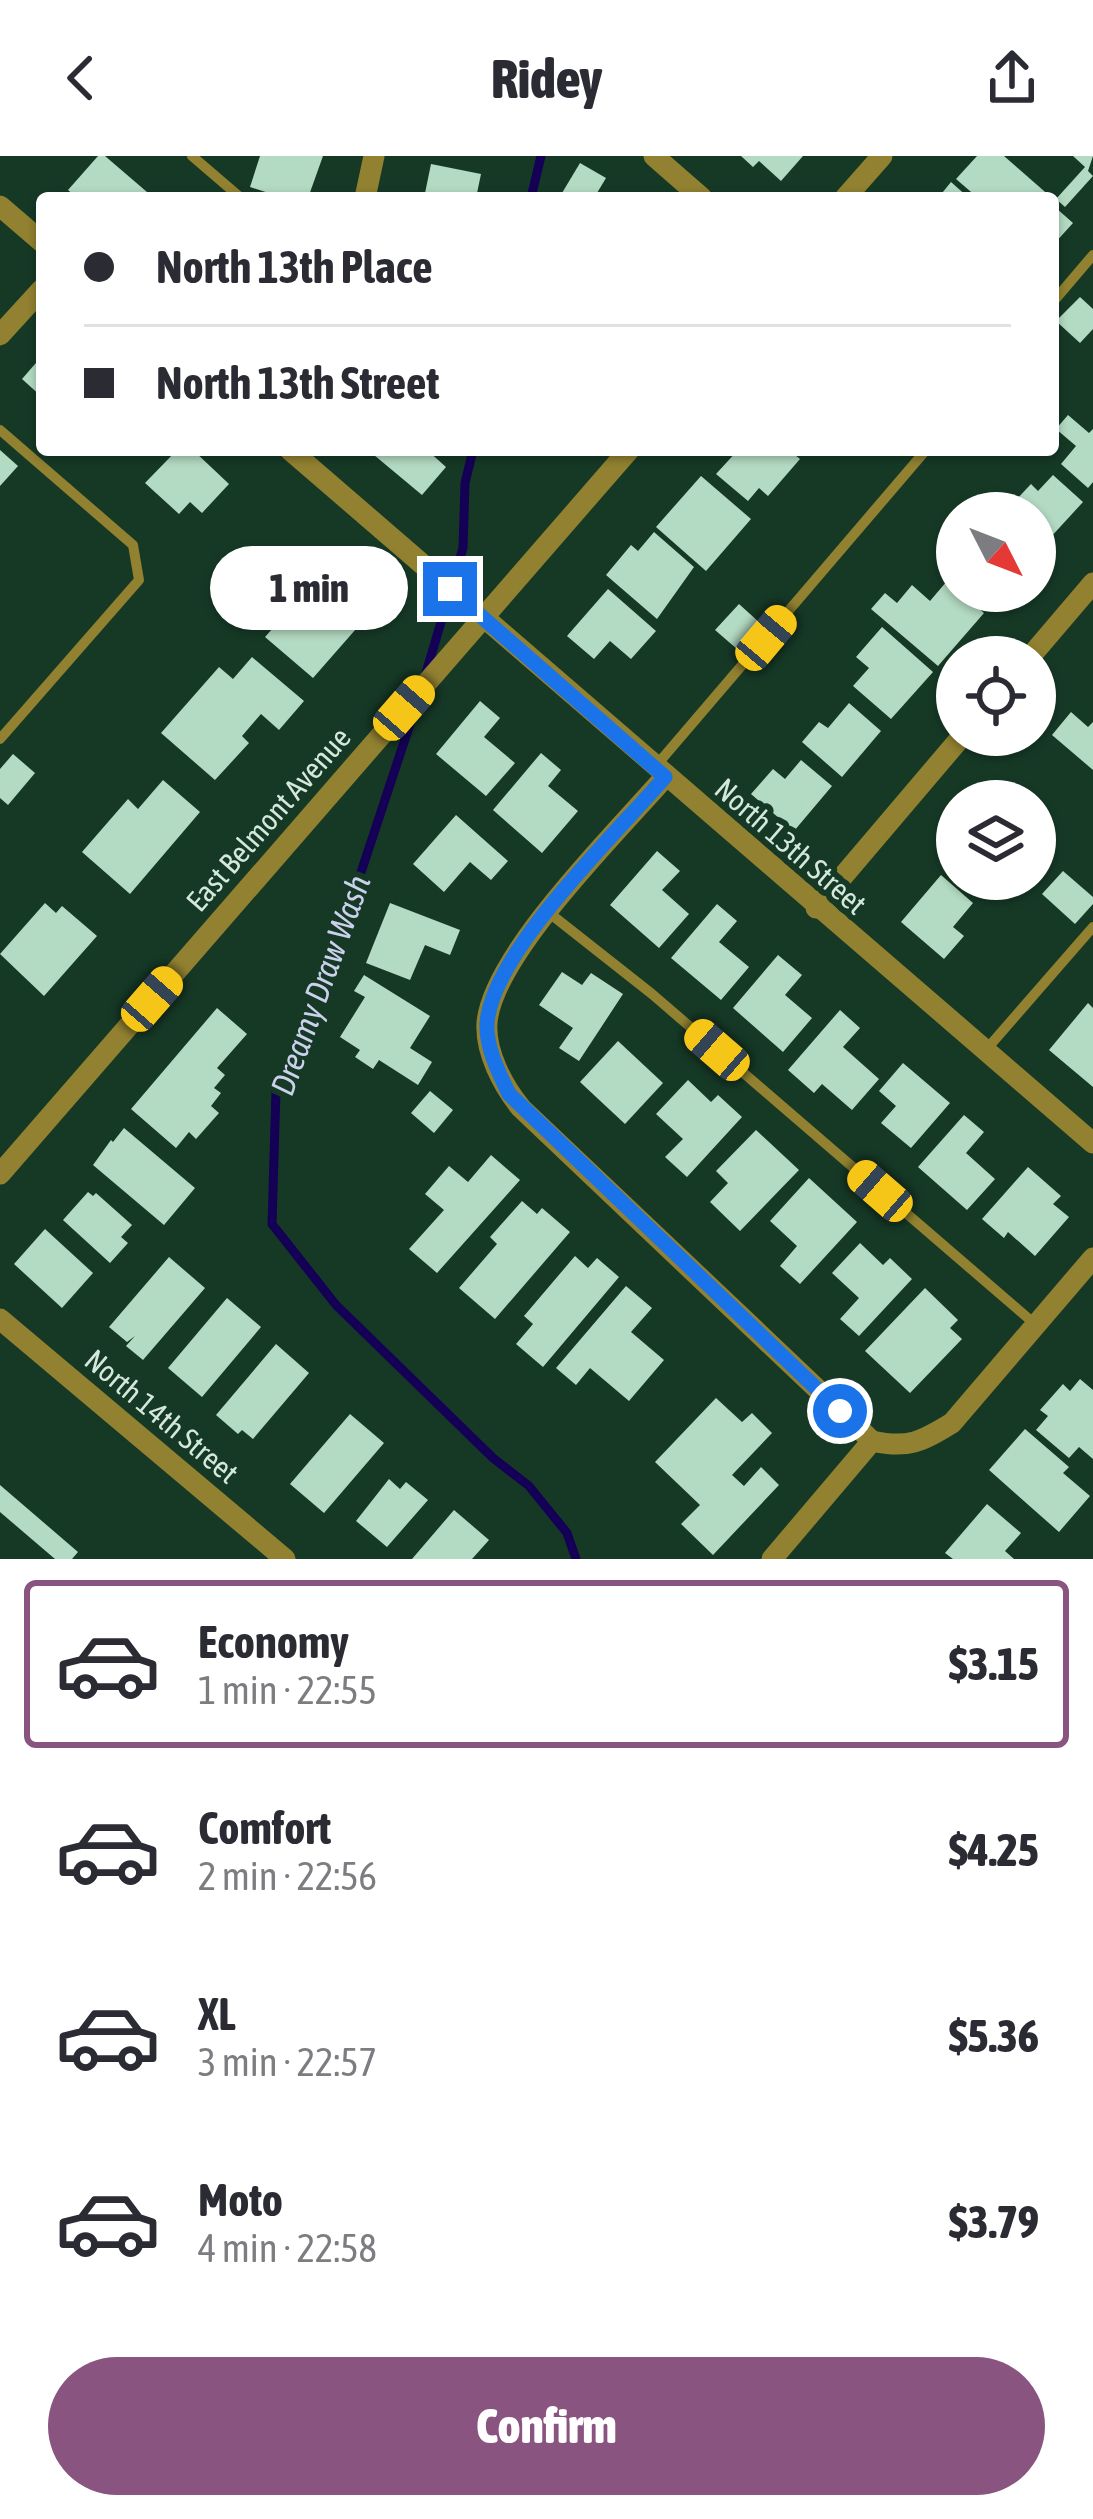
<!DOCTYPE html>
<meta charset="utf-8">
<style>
body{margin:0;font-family:"Asap Condensed",sans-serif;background:#f7f7f7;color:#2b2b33;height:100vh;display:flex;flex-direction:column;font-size:45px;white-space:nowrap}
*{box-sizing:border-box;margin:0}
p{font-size:39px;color:#7c7c81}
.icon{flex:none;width:66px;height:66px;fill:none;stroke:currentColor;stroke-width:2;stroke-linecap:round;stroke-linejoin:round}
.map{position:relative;height:1403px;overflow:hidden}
.side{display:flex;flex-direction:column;background:#fff;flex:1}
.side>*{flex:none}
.guide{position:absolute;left:36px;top:36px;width:1023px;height:264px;border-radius:12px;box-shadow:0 3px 9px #0004;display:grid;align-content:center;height:264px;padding:0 48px;background:#fff}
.needle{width:78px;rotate:132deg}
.tools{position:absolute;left:936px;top:336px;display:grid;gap:24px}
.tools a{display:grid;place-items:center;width:120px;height:120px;border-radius:50%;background:#fff;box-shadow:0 3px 9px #0004;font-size:60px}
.end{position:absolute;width:54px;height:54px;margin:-27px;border:15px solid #1a73e8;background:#fff;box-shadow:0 0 0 6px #fff}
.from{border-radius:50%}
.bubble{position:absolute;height:84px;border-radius:42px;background:#fff;box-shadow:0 3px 9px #0004;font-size:39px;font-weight:800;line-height:84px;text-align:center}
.car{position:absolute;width:36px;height:72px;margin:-36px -18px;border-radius:15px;box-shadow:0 0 9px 3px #0007;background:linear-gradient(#f5c518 24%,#345 0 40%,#f5c518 0 76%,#345 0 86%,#f5c518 0)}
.guide b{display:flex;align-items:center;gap:42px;height:114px;font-size:45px}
.guide b+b{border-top:3px solid #e1e1e2}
.guide i{width:30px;height:30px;background:#2b2b33}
ul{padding:21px 0 0;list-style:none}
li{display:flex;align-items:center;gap:36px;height:168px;margin:0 24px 18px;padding:0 24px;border:6px solid transparent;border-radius:12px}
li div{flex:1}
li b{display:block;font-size:45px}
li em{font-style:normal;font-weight:800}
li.selected{border-color:#8a5480}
li>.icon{width:108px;height:108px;stroke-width:1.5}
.button{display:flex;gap:24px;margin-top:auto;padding:24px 48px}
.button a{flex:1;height:138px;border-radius:72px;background:#8a5480;color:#fff;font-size:48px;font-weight:800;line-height:138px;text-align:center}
header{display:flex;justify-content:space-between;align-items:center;height:156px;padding:0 48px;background:#fff;font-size:54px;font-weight:800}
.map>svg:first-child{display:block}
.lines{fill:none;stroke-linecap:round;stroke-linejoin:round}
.stream{stroke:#140155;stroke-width:9}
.building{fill:#b3dac2}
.service{stroke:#918130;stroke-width:10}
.minor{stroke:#918130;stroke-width:21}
.route{stroke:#1a73e8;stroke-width:15}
.labels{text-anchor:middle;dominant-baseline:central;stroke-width:12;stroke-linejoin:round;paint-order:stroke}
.street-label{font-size:30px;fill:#d4e8dc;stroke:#163926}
.water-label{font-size:33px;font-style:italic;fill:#cbd0ec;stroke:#163926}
</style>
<header><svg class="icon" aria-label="back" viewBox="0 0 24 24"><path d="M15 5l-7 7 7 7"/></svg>Ridey<svg class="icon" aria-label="share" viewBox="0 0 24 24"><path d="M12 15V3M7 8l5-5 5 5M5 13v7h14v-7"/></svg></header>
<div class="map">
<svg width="1093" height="1403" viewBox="0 0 1093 1403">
<rect width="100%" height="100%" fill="#163926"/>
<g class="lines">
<g class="stream">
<path d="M531,42L541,0"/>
<path d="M425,520L463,392L465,327L473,294"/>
<path d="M415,553L330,810L276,934L272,1068L336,1149L493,1302L529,1330L567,1377L576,1403"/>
</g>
</g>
<g class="building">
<path d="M98,0H105L154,42H77L68,34Z"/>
<path d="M260,0H323L308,42H284L250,31Z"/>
<path d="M741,0H803L781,25L759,5L753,11Z"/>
<path d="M977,0H1004L1052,42H978L956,23Z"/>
<path d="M1073,0H1093L1088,15L1093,20L1065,51L1056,43L1085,11Z"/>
<path d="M580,7L606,22L594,42H570L562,37Z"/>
<path d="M431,8L481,18L476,42H424Z"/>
<path d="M951,26L969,42H938Z"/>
<path d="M1053,43L1059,49L1056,52L1073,67L1053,89Z"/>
<path d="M1080,141L1093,153V173L1080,187L1056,165Z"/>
<path d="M42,200V241L22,223Z"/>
<path d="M1068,259L1089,277L1093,273V326L1088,332L1061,308L1076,290L1056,273Z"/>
<path d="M0,294L18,310L0,330Z"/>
<path d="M177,294H193L229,328L202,357L190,346L179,358L145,327Z"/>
<path d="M368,294H427L446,311L422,339Z"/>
<path d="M738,294H789L800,303L768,340L759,332L748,345L716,318Z"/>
<path d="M1053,319L1083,346L1038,395L1035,357H1004L1031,328L1038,335Z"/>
<path d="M701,320L751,363L706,415L656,371Z"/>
<path d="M654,376L694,411L657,463L606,419L631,389L638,395Z"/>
<path d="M957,393V420L943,408Z"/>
<path d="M354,406L381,429L363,451L370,457L313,522L265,481L296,446L310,458Z"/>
<path d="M947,425L984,457L938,510L871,453L885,437L897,447L912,429L930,445Z"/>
<path d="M608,433L656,475L631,503L610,485L594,503L567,480Z"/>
<path d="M975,435H1000L989,448Z"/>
<path d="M739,448L760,467L737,493L715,474Z"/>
<path d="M882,471L933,516L891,563L853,530L869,512L856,501Z"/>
<path d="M252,501L304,545L279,574L261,558L242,580L249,587L215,624L161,577L219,511L233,523Z"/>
<path d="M480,545L500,562L484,581L515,607L486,640L436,598Z"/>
<path d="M849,547L881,575L842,621L802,586L819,566L828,572Z"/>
<path d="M1071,556L1088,571L1093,566V614L1052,579Z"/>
<path d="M541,597L561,614L548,630L578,655L542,697L493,654Z"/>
<path d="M13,598L35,617L8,649L0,642V613Z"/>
<path d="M801,604L832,630L794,675L751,638L773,613L785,623Z"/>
<path d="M163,624L200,656L130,738L82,696L128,643L138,653Z"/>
<path d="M456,659L508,705L491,724L470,706L444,736L413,708Z"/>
<path d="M657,695L680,715L662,734L689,758L659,792L610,749Z"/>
<path d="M1063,715L1093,741V748L1075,768L1042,738Z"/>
<path d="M941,719L973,747L953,771L964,780L944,803L901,766Z"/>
<path d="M967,723H1002L987,740Z"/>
<path d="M45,747L56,757L62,750L97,780L44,840L0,798Z"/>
<path d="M390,747L460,774L450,799L425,789L410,824L366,807Z"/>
<path d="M717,748L737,765L719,786L749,811L721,844L671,802Z"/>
<path d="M778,799L802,819L785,839L812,862L783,896L733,852Z"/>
<path d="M562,816L582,829L591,817L623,838L579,905L559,892L573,872L539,849Z"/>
<path d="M364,819L430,860L410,892L432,906L418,929L379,904L373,913L355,901L360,894L340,881L365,841L354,835Z"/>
<path d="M1088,847L1093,852V931L1049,894Z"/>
<path d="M217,852L247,878L217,912L225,919L214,932L221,937L211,950L219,957L196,983L189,976L176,992L131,953Z"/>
<path d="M840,854L860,872L843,891L879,923L852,954L822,928L814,937L788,914Z"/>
<path d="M618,885L663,927L625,968L580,926Z"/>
<path d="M903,907L950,947L911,992L881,967L896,950L879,935Z"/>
<path d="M688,924L711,946L718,939L742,961L687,1021L665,1001L683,983L656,958Z"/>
<path d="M430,935L453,954L434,977L411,957Z"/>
<path d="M964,959L984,976L966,997L995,1023L967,1054L918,1011Z"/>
<path d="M124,972L195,1032L164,1069L93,1009L111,984L113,986Z"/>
<path d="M756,974L799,1014L740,1075L710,1046L728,1027L716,1015Z"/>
<path d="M491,999L520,1024L437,1117L409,1093L444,1054L425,1038L449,1010L468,1026Z"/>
<path d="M1028,1011L1061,1040L1053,1048L1069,1061L1035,1100L1008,1076L1004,1082L982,1063Z"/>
<path d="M809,1022L857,1066L800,1128L780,1110L797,1090L770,1065Z"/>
<path d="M88,1036L93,1040L96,1037L132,1069L121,1081L128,1087L110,1107L63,1064Z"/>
<path d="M522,1045L537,1058L542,1052L570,1076L495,1163L459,1132L497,1088L490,1081Z"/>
<path d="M45,1073L93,1117L62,1152L14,1108Z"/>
<path d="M860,1087L883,1109L890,1102L912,1123L859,1180L840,1163L859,1142L832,1117Z"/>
<path d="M575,1100L588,1112L597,1102L619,1121L543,1211L516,1188L533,1168L524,1160Z"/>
<path d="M169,1101L205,1132L143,1204L126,1190L135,1180L127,1186L109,1171Z"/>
<path d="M626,1130L652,1152L631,1176L664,1204L629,1245L590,1212L576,1229L556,1212Z"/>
<path d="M925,1132L958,1164L950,1172L962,1183L910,1237L865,1195Z"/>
<path d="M227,1142L261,1171L202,1241L168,1212Z"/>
<path d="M276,1188L309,1217L253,1283L242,1274L238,1278L216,1259Z"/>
<path d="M1080,1223L1093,1234V1303L1079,1291L1069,1302L1036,1274L1048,1260L1040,1254L1063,1228L1070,1235Z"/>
<path d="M716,1242L742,1266L752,1257L772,1277L732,1319L744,1330L761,1311L779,1329L713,1399L681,1368L700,1349L655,1306Z"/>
<path d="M350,1258L384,1287L324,1357L290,1328Z"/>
<path d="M1025,1273L1069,1311L1063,1317L1090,1340L1059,1376L989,1314Z"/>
<path d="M389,1323L400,1333L406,1326L428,1344L387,1391L356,1365Z"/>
<path d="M0,1329L78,1396L72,1403H55L0,1356Z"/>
<path d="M987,1348L1021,1377L1005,1395L1014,1403H953L945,1397Z"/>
<path d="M454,1354L489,1384L472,1403H412Z"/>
</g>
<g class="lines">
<g class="service">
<path d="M192,0L241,42"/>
<path d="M1053,146L1093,99"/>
<path d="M0,274L133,389L139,424L0,583"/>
<path d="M655,611L926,294"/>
<path d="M548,756L652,838L1036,1169"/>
<path d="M985,895L1093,771"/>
</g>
<g class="minor">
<path d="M654,0L702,42"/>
<path d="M365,42L374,0"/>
<path d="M845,42L882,0"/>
<path d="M0,50L42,86"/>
<path d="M0,179L42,133"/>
<path d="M290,294L1093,987"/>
<path d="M1030,501L1093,427"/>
<path d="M665,621C618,675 492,799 487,867C485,896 503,930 521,952L872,1285C908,1293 921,1286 952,1267L1093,1102"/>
<path d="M816,752L963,579"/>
<path d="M0,1018L629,294"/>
<path d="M0,1163L285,1403"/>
<path d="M772,1403L872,1285"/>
</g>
</g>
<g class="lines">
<path class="route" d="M450,433L665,621C618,676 491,797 487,868C486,892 499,917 509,938L840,1255"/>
</g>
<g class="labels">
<g class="street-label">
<text transform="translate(268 663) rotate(-49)">East Belmont Avenue</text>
<text transform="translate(791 690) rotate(41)">North 13th Street</text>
<text transform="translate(162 1260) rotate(40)">North 14th Street</text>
</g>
<g class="water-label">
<text transform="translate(320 829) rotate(-70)">Dreamy Draw Wash</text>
</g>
</g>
</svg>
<div class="tools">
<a><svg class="needle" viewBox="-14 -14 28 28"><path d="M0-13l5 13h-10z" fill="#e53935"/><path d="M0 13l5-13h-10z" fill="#7c7c81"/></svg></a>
<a><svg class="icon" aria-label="locate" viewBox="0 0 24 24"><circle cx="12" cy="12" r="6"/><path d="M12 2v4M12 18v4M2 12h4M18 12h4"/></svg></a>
<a><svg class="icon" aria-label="layers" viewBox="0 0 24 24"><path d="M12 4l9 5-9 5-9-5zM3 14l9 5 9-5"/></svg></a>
</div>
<i class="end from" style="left:840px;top:1255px"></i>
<i class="end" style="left:450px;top:433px"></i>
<div class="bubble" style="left:210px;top:390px;width:198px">1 min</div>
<i class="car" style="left:766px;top:482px;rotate:40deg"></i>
<i class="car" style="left:404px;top:552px;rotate:41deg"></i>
<i class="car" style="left:152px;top:843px;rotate:41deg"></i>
<i class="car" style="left:717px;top:894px;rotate:311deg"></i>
<i class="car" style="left:880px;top:1035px;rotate:311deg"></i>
<div class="guide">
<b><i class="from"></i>North 13th Place</b>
<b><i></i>North 13th Street</b>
</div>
</div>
<section class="side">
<ul>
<li class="selected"><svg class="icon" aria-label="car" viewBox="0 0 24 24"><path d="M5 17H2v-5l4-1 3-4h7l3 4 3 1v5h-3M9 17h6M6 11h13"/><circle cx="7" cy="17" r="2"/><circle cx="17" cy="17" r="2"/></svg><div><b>Economy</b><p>1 min · 22:55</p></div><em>$3.15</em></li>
<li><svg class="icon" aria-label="car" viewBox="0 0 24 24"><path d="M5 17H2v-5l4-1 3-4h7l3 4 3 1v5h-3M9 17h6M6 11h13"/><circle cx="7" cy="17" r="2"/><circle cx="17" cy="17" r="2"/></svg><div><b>Comfort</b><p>2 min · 22:56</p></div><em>$4.25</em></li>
<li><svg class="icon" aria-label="car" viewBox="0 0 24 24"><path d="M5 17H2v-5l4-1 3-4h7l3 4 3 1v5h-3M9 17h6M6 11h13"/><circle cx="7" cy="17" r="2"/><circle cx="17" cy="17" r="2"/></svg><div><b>XL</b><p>3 min · 22:57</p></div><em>$5.36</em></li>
<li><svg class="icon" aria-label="car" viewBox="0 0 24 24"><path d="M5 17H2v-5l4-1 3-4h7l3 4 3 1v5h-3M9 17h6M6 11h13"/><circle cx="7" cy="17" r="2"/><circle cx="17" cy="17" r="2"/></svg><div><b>Moto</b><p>4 min · 22:58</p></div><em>$3.79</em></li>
</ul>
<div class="button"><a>Confirm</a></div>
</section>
